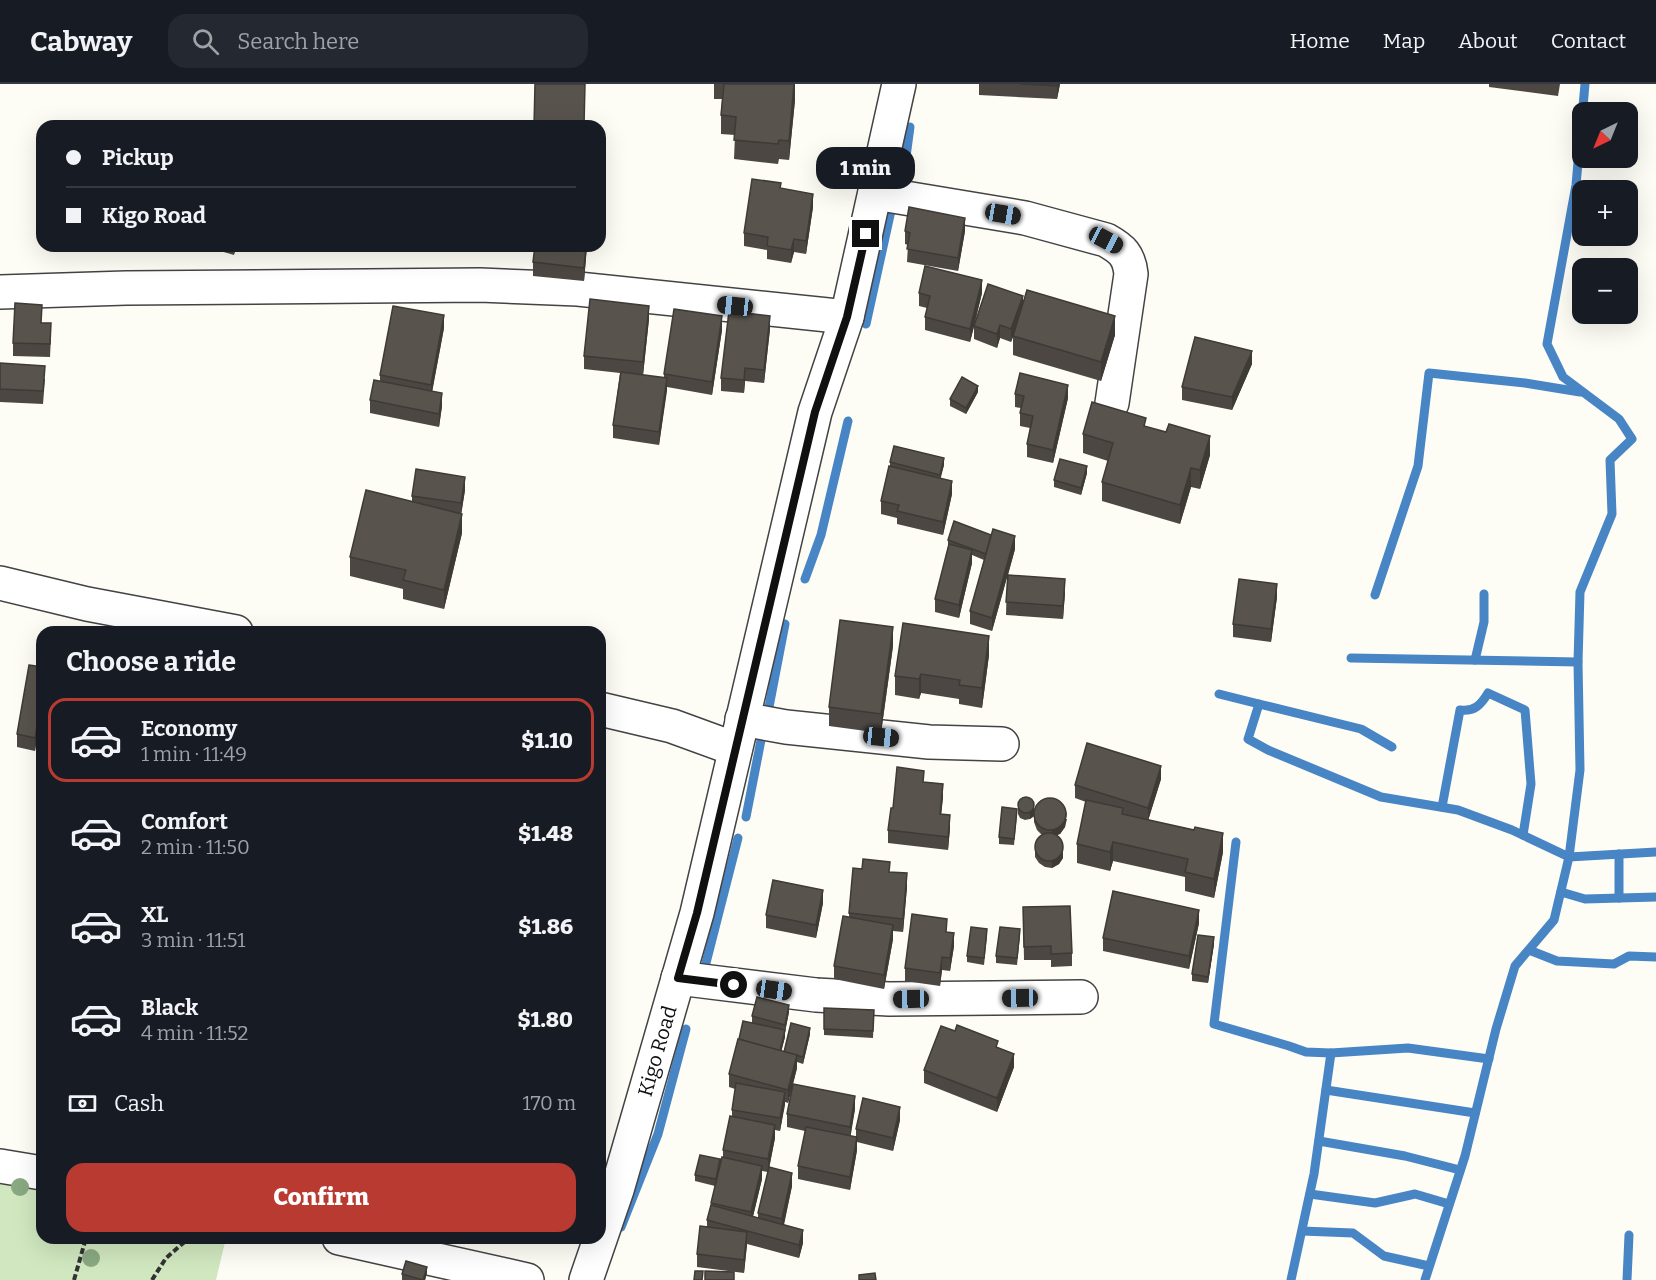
<!DOCTYPE html>
<meta charset="utf-8">
<style>
body{margin:0;font-family:Bitter,serif;background:#242831;color:#f1f3f6;height:100vh;display:flex;flex-direction:column;font-size:22px;white-space:nowrap}
*{box-sizing:border-box;margin:0}
p{font-size:20px;color:#9ea1a6}
.icon{flex:none;width:33px;height:33px;fill:none;stroke:currentColor;stroke-width:2;stroke-linecap:round;stroke-linejoin:round}
.map{position:relative;flex:1;overflow:hidden}
.details{position:absolute;left:36px;top:542px;width:570px;height:618px;display:flex;flex-direction:column;background:#171b24;border-radius:18px;box-shadow:0 6px 24px #0002}
.details>*{flex:none}
.hud{position:absolute;left:36px;top:36px;width:570px;height:132px;border-radius:18px;box-shadow:0 6px 24px #0002;display:grid;align-content:center;height:132px;padding:0 30px;background:#171b24}
.needle{width:39px;rotate:223deg}
.buttons{position:absolute;left:1572px;top:18px;display:grid;gap:12px}
.buttons a{display:grid;place-items:center;width:66px;height:66px;border-radius:12px;background:#171b24;box-shadow:0 6px 24px #0002;font-size:30px}
.end{position:absolute;width:27px;height:27px;margin:-14px;border:8px solid #101010;background:#fff;box-shadow:0 0 0 3px #fff}
.from{border-radius:50%}
.bubble{position:absolute;height:42px;border-radius:18px;background:#171b24;box-shadow:0 6px 24px #0002;font-size:20px;font-weight:800;line-height:42px;text-align:center}
.car{position:absolute;width:18px;height:36px;margin:-18px -9px;border-radius:8px;box-shadow:0 0 4px 2px #0007;background:linear-gradient(#222 24%,#8ab4d8 0 40%,#222 0 76%,#8ab4d8 0 86%,#222 0)}
.hud b{display:flex;align-items:center;gap:21px;height:57px;font-size:22px}
.hud b+b{border-top:2px solid #363941}
.hud i{width:15px;height:15px;background:#f1f3f6}
ul{padding:0;list-style:none}
li{display:flex;align-items:center;gap:18px;height:84px;margin:0 12px 9px;padding:0 18px;border:3px solid transparent;border-radius:18px}
li div{flex:1}
li b{display:block;font-size:22px}
li em{font-style:normal;font-weight:800}
li.on{border-color:#b83a31}
li>.icon{width:54px;height:54px;stroke-width:1.5}
h2{padding:0 30px;font-size:27px;line-height:72px}
.pay{display:flex;align-items:center;gap:15px;height:66px;padding:0 30px;font-size:22px}
.pay p{margin-inline-start:auto}
.primary-button{display:flex;gap:12px;margin-top:auto;padding:12px 30px}
.primary-button a{flex:1;height:69px;border-radius:18px;background:#b83a31;color:#fff;font-size:24px;font-weight:800;line-height:69px;text-align:center}
header{display:flex;align-items:center;gap:36px;box-sizing:border-box;height:84px;padding:0 30px;background:#171b24;border-bottom:2px solid #363941}
header strong{font-size:28px}
nav{display:flex;gap:33px;margin-inline-start:auto;font-size:21px}
.search{width:420px;height:54px;background:#242831;display:flex;align-items:center;gap:15px;box-sizing:border-box;padding:0 21px;border-radius:18px;color:#9ea1a6;font-size:22px}
.map>svg:first-child{display:block}
.green{fill:#d0e7bf}
.lines{fill:none;stroke-linecap:round;stroke-linejoin:round}
.stream{stroke:#4885c5;stroke-width:9}
.minor-casing{stroke:#434343;stroke-width:36}
.path{stroke:#323232;stroke-width:4;stroke-dasharray:6 3;stroke-linecap:butt}
.minor{stroke:#fff;stroke-width:33}
.tree{fill:#89a982}
.wall{fill:#4c4742;fill-rule:evenodd}
.shaded-wall{fill:#3e3a36}
.building{fill:#58534d;stroke:#3e3a36;stroke-width:1.5}
.route{stroke:#101010;stroke-width:8}
.labels{text-anchor:middle;dominant-baseline:central;stroke-width:6;stroke-linejoin:round;paint-order:stroke}
.street-label{font-size:20px;fill:#101010;stroke:#fff}
</style>
<header>
<strong>Cabway</strong>
<div class="search"><svg class="icon" aria-label="search" viewBox="0 0 24 24"><circle cx="10" cy="10" r="6"/><path d="M15 15l6 6"/></svg>Search here</div>
<nav><a>Home</a><a>Map</a><a>About</a><a>Contact</a></nav>
</header>
<div class="map">
<svg width="1656" height="1196" viewBox="0 0 1656 1196">
<rect width="100%" height="100%" fill="#fefdf5"/>
<path class="green" d="M0,1092L42,1100V1154H226L216,1196H0Z"/>
<g class="lines">
<g class="stream">
<path d="M903,95L910,43"/>
<path d="M866,240L892,122"/>
<path d="M805,495L821,451L848,337"/>
<path d="M1375,511L1418,382L1429,289L1525,299L1580,308"/>
<path d="M1351,574L1578,578"/>
<path d="M1475,576L1484,538V510"/>
<path d="M1219,610L1259,620L1248,655L1268,666L1381,713L1458,726L1512,746L1569,773L1656,768"/>
<path d="M1259,620L1361,645L1392,663"/>
<path d="M769,623L785,540"/>
<path d="M1442,723L1460,626C1474,628 1481,621 1488,609L1525,626L1531,700L1523,751"/>
<path d="M746,733L762,651"/>
<path d="M1236,758L1214,940L1289,962L1306,968L1331,969L1408,964L1489,975"/>
<path d="M1619,770V814"/>
<path d="M1561,808L1585,815L1656,813"/>
<path d="M1529,866L1557,877L1614,880L1629,872L1656,873"/>
<path d="M706,879L738,754"/>
<path d="M1326,1006L1475,1029"/>
<path d="M1319,1057L1405,1072L1460,1086"/>
<path d="M1310,1110L1375,1119L1415,1110L1449,1120"/>
<path d="M621,1143L658,1050L686,945"/>
<path d="M1302,1147L1353,1149L1384,1172L1429,1182"/>
<path d="M1291,1196L1314,1090L1331,969"/>
<path d="M1425,1196L1465,1072L1496,945L1515,882L1554,836L1569,773L1580,686L1578,578L1580,508L1612,430L1610,376L1632,355L1619,335L1563,293L1547,260L1576,101L1585,0"/>
<path d="M1627,1196L1629,1151"/>
</g>
<g class="minor-casing">
<g id="minor">
<path d="M875,109L1025,134L1106,156C1122,165 1129,171 1131,190L1112,319"/>
<path d="M0,208L126,204L480,201L578,205L847,233"/>
<path d="M0,499L87,520L236,548"/>
<path d="M600,625L672,642L735,665"/>
<path d="M742,635L786,643L929,658L1002,660"/>
<path d="M678,894L816,911L889,915L1081,913"/>
<path d="M0,1082L42,1089"/>
<path d="M339,1154L527,1196"/>
<path id="s1" d="M586,1196L617,1106L697,829L815,328L847,233L899,0"/>
</g>
</g>
<g class="path">
<path d="M74,1196L86,1154"/>
<path d="M152,1196L166,1174L189,1154"/>
</g>
<use href="#minor" class="minor"/>
</g>
<g class="tree">
<circle cx="20" cy="1103" r="9"/>
<circle cx="91" cy="1174" r="9"/>
</g>
<g class="wall">
<path d="M714,0H795V16L789,76L779,75L778,80L734,75L735,51L721,50V31L722,15H714Z"/>
<path d="M979,0H1060L1057,15L979,11Z"/>
<path d="M1489,0H1560L1558,12L1489,3Z"/>
<path d="M813,123L806,170L794,168L791,179L767,175V166L744,162V149Z"/>
<path d="M905,147H965L958,187L907,178L908,161L905,160Z"/>
<path d="M203,162H237L234,171Z"/>
<path d="M535,162H587L584,197L533,192V178Z"/>
<path d="M919,209H982L974,242L1023,220L1115,251L1101,297L1013,271V252L1015,248L1011,258L1000,254L997,264L974,255V243L970,258L925,246V233L927,224L919,222Z"/>
<path d="M649,235L643,291L664,294V290L722,246L712,311L667,303L659,361L613,354V341L620,289L584,285V272Z"/>
<path d="M42,239L51,252L50,273L13,272V259Z"/>
<path d="M444,244L432,307L442,322L439,343L370,329V316L380,297V291Z"/>
<path d="M770,245L764,299L745,297L744,309L721,307V294Z"/>
<path d="M0,279L45,295L43,320L0,318Z"/>
<path d="M1252,280L1232,326L1182,316V303Z"/>
<path d="M978,308L966,330L950,322V315Z"/>
<path d="M1015,310L1068,314L1053,379L1027,373V360L1030,344L1020,342V329L1021,324L1015,323Z"/>
<path d="M1146,343L1210,371L1200,405L1191,403L1180,440L1102,417V398L1108,377L1083,369V350Z"/>
<path d="M890,378L944,381L940,394L952,410L943,451L897,440V434L881,430V417L890,382Z"/>
<path d="M1087,389L1081,411L1054,403V396Z"/>
<path d="M465,406L461,430L462,449L444,525L403,515V505L350,492V473L412,418V412Z"/>
<path d="M948,456L1015,465L1008,491L1065,508L1063,535L1006,531L1007,493L992,547L970,540V527L984,476L972,471V479L959,534L935,528V515L948,463Z"/>
<path d="M1277,513L1271,558L1233,553V540Z"/>
<path d="M893,562L881,649L829,642V623Z"/>
<path d="M989,571L982,624L959,620V615L921,609L919,615L895,611V592Z"/>
<path d="M42,583L35,667L17,663V650Z"/>
<path d="M1161,695L1148,736L1223,768L1214,814L1185,807V793L1113,777L1110,787L1077,779V760L1086,718L1075,714V701Z"/>
<path d="M924,698L943,713L941,730L950,744L948,766L888,759V746L893,724Z"/>
<path d="M1034,720V732L1030,735L1025,736L1020,734L1018,730V723Z"/>
<path d="M1017,731L1014,761L999,760V753Z"/>
<path d="M1034,732L1067,735L1065,743L1060,750L1056,751L1063,760V774L1059,780L1052,784L1045,783L1039,779L1035,773V759L1042,751L1037,746L1034,738Z"/>
<path d="M890,788L907,803L903,848L893,847V855L884,905L834,895V882L849,833V829Z"/>
<path d="M823,819L816,854L766,844V831Z"/>
<path d="M1023,823L1072,869V882L1051,883V876H1024Z"/>
<path d="M1199,839L1189,885L1103,867V854Z"/>
<path d="M947,848L954,862L950,887L942,886L940,902L905,897V884Z"/>
<path d="M987,852L984,881L967,878V872Z"/>
<path d="M1020,852L1017,881L996,879V872Z"/>
<path d="M1214,860L1208,899L1192,897V890Z"/>
<path d="M824,924L874,926L873,954L824,951Z"/>
<path d="M789,928L785,948V953L781,967L784,968L810,950L803,980L797,978V984L793,1000L855,1025L850,1052L856,1053V1045L900,1036L893,1067L857,1058V1066L850,1106L798,1095V1082L805,1047L787,1043V1030L792,1003L788,1019L785,1018L780,1047L775,1046V1054L769,1085L792,1102L784,1141L803,1159L799,1174L747,1160L744,1189L697,1183V1170L707,1143V1136L711,1121L715,1102L695,1097V1091L723,1073V1066L732,1032V1026L735,1005L729,1003V990L752,939V932ZM762,1087L768,1088L758,1129V1134L753,1132L762,1095Z"/>
<path d="M998,964L1014,983L997,1028L924,999V986Z"/>
<path d="M427,1189L425,1196H402V1190Z"/>
</g>
<g class="shaded-wall">
<path d="M795,0V16L789,76V57Z"/>
<path d="M1057,0H1060L1057,15Z"/>
<path d="M813,110V123L806,170V157Z"/>
<path d="M965,134V147L958,187V174Z"/>
<path d="M794,155V168L791,179V166Z"/>
<path d="M586,162H587L584,197V184Z"/>
<path d="M982,196V209L970,258V245Z"/>
<path d="M1023,212V225L1011,258V245Z"/>
<path d="M649,222V235L643,291V278Z"/>
<path d="M444,231V244L431,314V301Z"/>
<path d="M722,232V246L712,311V298Z"/>
<path d="M770,232V245L764,299V286Z"/>
<path d="M1115,232V251L1101,297V278Z"/>
<path d="M1000,241V254L997,264V250Z"/>
<path d="M1252,267V280L1232,326V313Z"/>
<path d="M745,284V297L744,309V296Z"/>
<path d="M667,294V307L659,361V348Z"/>
<path d="M1068,301V314L1053,379V366Z"/>
<path d="M978,302V308L966,330V324Z"/>
<path d="M442,309V322L439,343V330Z"/>
<path d="M1210,352V371L1200,405V386Z"/>
<path d="M944,374V381L940,397V391Z"/>
<path d="M1087,382V389L1081,411V404Z"/>
<path d="M1191,384V403L1180,440V421Z"/>
<path d="M465,393V406L461,432V419Z"/>
<path d="M952,397V410L943,451V438Z"/>
<path d="M462,430V449L444,525V506Z"/>
<path d="M1015,452V465L992,547V534Z"/>
<path d="M972,466V479L959,534V521Z"/>
<path d="M1065,495V508L1063,535V522Z"/>
<path d="M1277,500V513L1271,558V545Z"/>
<path d="M893,543V562L881,649V630Z"/>
<path d="M989,552V571L982,624V604Z"/>
<path d="M921,590V609L919,615V595Z"/>
<path d="M42,615V628L35,667V654Z"/>
<path d="M1161,682V695L1148,737V724Z"/>
<path d="M943,700V713L940,743V730Z"/>
<path d="M1034,725V732L1030,735V729Z"/>
<path d="M1067,728L1065,743L1060,750L1052,753V746Z"/>
<path d="M950,731V744L948,766V753Z"/>
<path d="M1223,749V768L1214,814V795Z"/>
<path d="M1113,758V777L1110,787V768Z"/>
<path d="M1063,767V774L1059,780L1052,784V777Z"/>
<path d="M907,789V803L903,848V835Z"/>
<path d="M823,806V819L816,854V841Z"/>
<path d="M1199,826V839L1189,885V872Z"/>
<path d="M893,841V855L884,905V891Z"/>
<path d="M954,849V862L950,887V874Z"/>
<path d="M1214,853V860L1208,899V893Z"/>
<path d="M942,873V886L940,902V889Z"/>
<path d="M789,921V928L785,948V941Z"/>
<path d="M810,944V950L803,980V973Z"/>
<path d="M785,946V953L780,973V967Z"/>
<path d="M1014,970V983L997,1028V1014Z"/>
<path d="M797,971V984L788,1019V1006Z"/>
<path d="M785,1008V1021L780,1047V1034Z"/>
<path d="M855,1012V1025L850,1056V1043Z"/>
<path d="M900,1023V1036L893,1067V1054Z"/>
<path d="M775,1041V1054L768,1089V1075Z"/>
<path d="M857,1053V1066L850,1106V1093Z"/>
<path d="M762,1082V1095L751,1141V1128Z"/>
<path d="M792,1089V1102L782,1148V1135Z"/>
<path d="M803,1146V1159L799,1174V1161Z"/>
<path d="M747,1148V1161L744,1189V1176Z"/>
<path d="M427,1183V1189L425,1196H423Z"/>
</g>
<g class="building">
<path d="M535,0H585L584,42H534Z"/>
<path d="M724,0H794L789,57L779,56L778,60L734,56L736,33L721,31Z"/>
<path d="M1020,0H1057V2Z"/>
<path d="M752,95L781,99L780,104L813,110L806,157L794,155L791,166L767,162L768,153L744,149Z"/>
<path d="M909,123L965,134L958,174L907,165L910,149L905,147Z"/>
<path d="M535,162H586L584,184L533,178Z"/>
<path d="M925,182L982,196L970,245L925,233L930,212L919,209Z"/>
<path d="M988,200L1023,212L1011,245L1000,241L997,250L974,242Z"/>
<path d="M1027,206L1115,232L1101,278L1013,252Z"/>
<path d="M590,215L649,222L643,278L584,272Z"/>
<path d="M15,219L42,221L41,239H51L50,260L13,259Z"/>
<path d="M393,222L444,231L431,301L380,291Z"/>
<path d="M674,225L722,232L712,298L664,290Z"/>
<path d="M729,227L770,232L764,286L745,284L744,296L721,294Z"/>
<path d="M1195,253L1252,267L1232,313L1182,303Z"/>
<path d="M0,279L45,282L43,307L0,305Z"/>
<path d="M621,288L667,294L659,348L613,341Z"/>
<path d="M1020,289L1068,301L1053,366L1027,360L1033,332L1020,329L1024,312L1015,310Z"/>
<path d="M962,293L978,302L966,324L950,315Z"/>
<path d="M374,296L442,309L439,330L370,316Z"/>
<path d="M1092,318L1146,334L1144,342L1166,348L1169,340L1210,352L1200,386L1191,384L1180,421L1102,398L1113,359L1083,350Z"/>
<path d="M894,362L944,374L940,391L890,378Z"/>
<path d="M1060,375L1087,382L1081,404L1054,396Z"/>
<path d="M889,382L952,397L943,438L897,427L899,421L881,417Z"/>
<path d="M416,385L465,393L461,419L412,412Z"/>
<path d="M366,406L462,430L444,506L403,496L406,486L350,473Z"/>
<path d="M954,437L991,451L986,470L948,456Z"/>
<path d="M993,445L1015,452L992,534L970,527Z"/>
<path d="M949,460L972,466L959,521L935,515Z"/>
<path d="M1008,491L1065,495L1063,522L1006,518Z"/>
<path d="M1239,495L1277,500L1271,545L1233,540Z"/>
<path d="M840,536L893,543L881,630L829,623Z"/>
<path d="M903,539L989,552L982,604L959,601L960,596L921,590L919,595L895,592Z"/>
<path d="M29,581L42,583V615L35,654L17,650Z"/>
<path d="M1087,659L1161,682L1148,724L1075,701Z"/>
<path d="M897,683L924,687L923,698L943,700L940,730L950,731L948,753L888,746L891,724H893Z"/>
<circle cx="1026" cy="721" r="8"/>
<circle cx="1050" cy="730" r="16"/>
<path d="M1086,716L1123,724L1122,730L1194,746L1195,743L1223,749L1214,795L1185,788L1188,775L1113,758L1110,768L1077,760Z"/>
<path d="M1002,723L1017,725L1014,755L999,753Z"/>
<circle cx="1049" cy="763" r="14"/>
<path d="M863,775L890,778L889,788L907,789L903,835L849,829L853,784L862,785Z"/>
<path d="M773,796L823,806L816,841L766,831Z"/>
<path d="M1113,807L1199,826L1189,872L1103,854Z"/>
<path d="M1070,822L1072,869L1051,870V862L1024,863L1023,823Z"/>
<path d="M912,830L947,835L946,848L954,849L950,874L942,873L940,889L905,884Z"/>
<path d="M843,832L893,841L884,891L834,882Z"/>
<path d="M971,843L987,845L984,874L967,872Z"/>
<path d="M1000,843L1020,845L1017,874L996,872Z"/>
<path d="M1198,851L1214,853L1208,893L1192,890Z"/>
<path d="M757,913L789,921L785,941L752,932Z"/>
<path d="M824,924L874,926L873,947L824,945Z"/>
<path d="M743,937L785,946L780,967L739,955Z"/>
<path d="M791,939L810,944L803,973L784,968Z"/>
<path d="M957,941L998,957L996,963L1014,970L997,1014L924,986L941,942L955,947Z"/>
<path d="M738,955L797,971L788,1006L729,990Z"/>
<path d="M736,999L785,1008L780,1034L732,1026Z"/>
<path d="M793,1000L855,1012L850,1043L787,1030Z"/>
<path d="M863,1014L900,1023L893,1054L856,1045Z"/>
<path d="M730,1032L775,1041L768,1075L723,1066Z"/>
<path d="M806,1043L857,1053L850,1093L798,1082Z"/>
<path d="M700,1071L720,1075L716,1095L695,1091Z"/>
<path d="M722,1073L762,1082L751,1128L711,1119Z"/>
<path d="M769,1083L792,1089L782,1135L758,1129Z"/>
<path d="M711,1121L803,1146L799,1161L707,1136Z"/>
<path d="M700,1142L747,1148L744,1176L697,1170Z"/>
<path d="M406,1177L427,1183L423,1196L402,1190Z"/>
<path d="M695,1187H703L702,1196H694Z"/>
<path d="M705,1187L734,1188V1196H705Z"/>
<path d="M875,1189L876,1196H859V1191Z"/>
</g>
<g class="lines">
<path class="route" d="M734,901L678,894L697,829L815,328L847,233L866,150"/>
</g>
<g class="labels">
<g class="street-label">
<text stroke="none"><textPath href="#s1" startOffset="240">Kigo Road</textPath></text>
</g>
</g>
</svg>
<div class="buttons">
<a><svg class="needle" viewBox="-14 -14 28 28"><path d="M0-13l5 13h-10z" fill="#e53935"/><path d="M0 13l5-13h-10z" fill="#9ea1a6"/></svg></a>
<a>+</a>
<a>−</a>
</div>
<i class="end from" style="left:734px;top:901px"></i>
<i class="end" style="left:866px;top:150px"></i>
<div class="bubble" style="left:816px;top:63px;width:99px">1 min</div>
<i class="car" style="left:1003px;top:130px;rotate:100deg"></i>
<i class="car" style="left:1106px;top:156px;rotate:118deg"></i>
<i class="car" style="left:735px;top:222px;rotate:276deg"></i>
<i class="car" style="left:881px;top:653px;rotate:96deg"></i>
<i class="car" style="left:774px;top:906px;rotate:98deg"></i>
<i class="car" style="left:1020px;top:914px;rotate:269deg"></i>
<i class="car" style="left:911px;top:915px;rotate:269deg"></i>
<div class="hud">
<b><i class="from"></i>Pickup</b>
<b><i></i>Kigo Road</b>
</div>
<section class="details">
<h2>Choose a ride</h2>
<ul>
<li class="on"><svg class="icon" aria-label="car" viewBox="0 0 24 24"><path d="M5 17H2v-5l4-1 3-4h7l3 4 3 1v5h-3M9 17h6M6 11h13"/><circle cx="7" cy="17" r="2"/><circle cx="17" cy="17" r="2"/></svg><div><b>Economy</b><p>1 min · 11:49</p></div><em>$1.10</em></li>
<li><svg class="icon" aria-label="car" viewBox="0 0 24 24"><path d="M5 17H2v-5l4-1 3-4h7l3 4 3 1v5h-3M9 17h6M6 11h13"/><circle cx="7" cy="17" r="2"/><circle cx="17" cy="17" r="2"/></svg><div><b>Comfort</b><p>2 min · 11:50</p></div><em>$1.48</em></li>
<li><svg class="icon" aria-label="car" viewBox="0 0 24 24"><path d="M5 17H2v-5l4-1 3-4h7l3 4 3 1v5h-3M9 17h6M6 11h13"/><circle cx="7" cy="17" r="2"/><circle cx="17" cy="17" r="2"/></svg><div><b>XL</b><p>3 min · 11:51</p></div><em>$1.86</em></li>
<li><svg class="icon" aria-label="car" viewBox="0 0 24 24"><path d="M5 17H2v-5l4-1 3-4h7l3 4 3 1v5h-3M9 17h6M6 11h13"/><circle cx="7" cy="17" r="2"/><circle cx="17" cy="17" r="2"/></svg><div><b>Black</b><p>4 min · 11:52</p></div><em>$1.80</em></li>
</ul>
<div class="pay"><svg class="icon" aria-label="cash" viewBox="0 0 24 24"><path d="M3 7h18v10H3z"/><circle cx="12" cy="12" r="2"/></svg>Cash<p>170 m</p></div>
<div class="primary-button"><a>Confirm</a></div>
</section>
</div>
